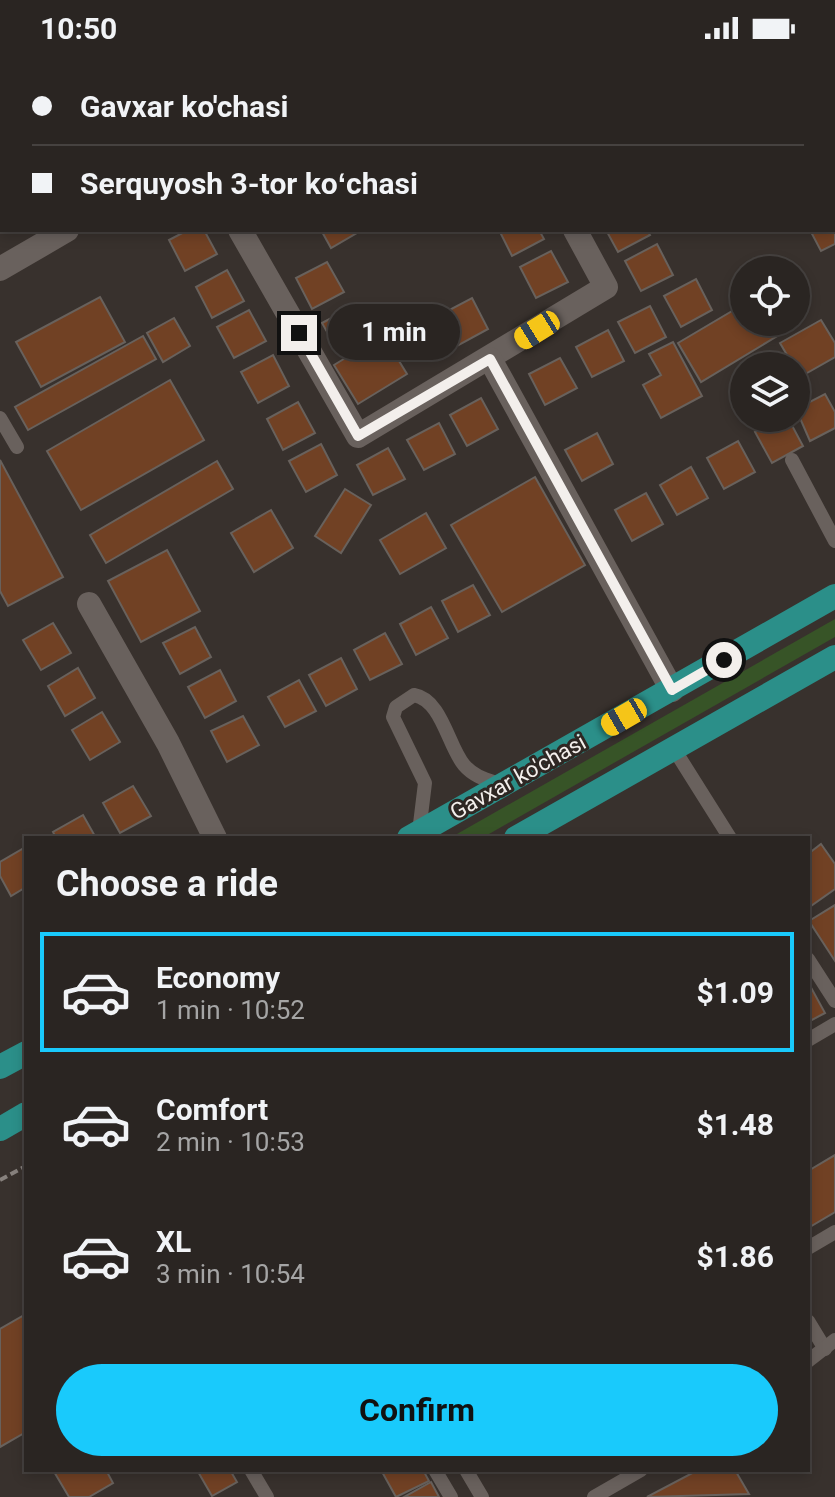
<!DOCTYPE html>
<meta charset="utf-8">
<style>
body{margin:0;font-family:Roboto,sans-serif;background:#36312f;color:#f1f3f6;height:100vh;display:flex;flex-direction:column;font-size:30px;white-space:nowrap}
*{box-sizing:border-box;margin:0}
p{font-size:26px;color:#a5a5a5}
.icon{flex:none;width:44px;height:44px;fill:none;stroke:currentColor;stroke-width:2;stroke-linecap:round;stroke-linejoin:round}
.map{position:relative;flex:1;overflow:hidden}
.drawer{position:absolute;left:24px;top:780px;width:786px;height:636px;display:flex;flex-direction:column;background:#2a2522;border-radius:0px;box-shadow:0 4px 12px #0003,0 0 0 2px #464240}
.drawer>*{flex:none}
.hud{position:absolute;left:0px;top:0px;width:836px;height:176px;box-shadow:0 4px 12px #0003,0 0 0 2px #464240;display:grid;align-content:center;height:176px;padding:0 32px;background:#2a2522}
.tools{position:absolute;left:730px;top:200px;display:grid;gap:16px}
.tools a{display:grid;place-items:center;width:80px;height:80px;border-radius:50%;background:#2a2522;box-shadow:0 4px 12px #0003,0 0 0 2px #464240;font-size:40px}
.end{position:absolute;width:36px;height:36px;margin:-18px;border:10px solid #f3efec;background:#111;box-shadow:0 0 0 4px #111}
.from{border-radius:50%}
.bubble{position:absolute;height:56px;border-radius:28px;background:#2a2522;box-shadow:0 4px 12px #0003,0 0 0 2px #464240;font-size:26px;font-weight:700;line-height:56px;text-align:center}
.car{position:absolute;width:24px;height:48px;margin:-24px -12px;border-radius:10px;box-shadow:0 0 6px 2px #0007;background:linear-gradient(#f5c518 24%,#345 0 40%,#f5c518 0 76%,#345 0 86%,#f5c518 0)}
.hud b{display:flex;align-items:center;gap:28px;height:76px;font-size:30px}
.hud b+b{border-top:2px solid #464240}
.hud i{width:20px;height:20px;background:#f1f3f6}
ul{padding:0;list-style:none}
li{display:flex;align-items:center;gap:24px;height:120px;margin:0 16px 12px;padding:0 16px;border:4px solid transparent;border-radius:0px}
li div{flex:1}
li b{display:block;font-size:30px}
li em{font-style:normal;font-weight:700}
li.active{border-color:#19cafc}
li>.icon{width:72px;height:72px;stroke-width:1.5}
h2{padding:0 32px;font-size:36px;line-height:96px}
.primary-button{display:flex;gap:16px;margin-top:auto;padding:16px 32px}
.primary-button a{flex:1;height:92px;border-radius:48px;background:#19cafc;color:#111;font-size:32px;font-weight:700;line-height:92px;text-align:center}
.status{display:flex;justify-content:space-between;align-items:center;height:56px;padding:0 40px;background:#2a2522;direction:ltr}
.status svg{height:22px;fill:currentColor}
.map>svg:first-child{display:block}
.green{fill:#375427}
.building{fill:#714124;stroke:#68615c;stroke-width:2}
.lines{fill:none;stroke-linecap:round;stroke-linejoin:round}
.path{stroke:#88827e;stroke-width:4;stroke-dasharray:8 4;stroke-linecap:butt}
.service{stroke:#69615d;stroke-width:14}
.minor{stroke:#69615d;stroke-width:24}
.primary{stroke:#2b8f89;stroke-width:24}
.route{stroke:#f3efec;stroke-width:10}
.labels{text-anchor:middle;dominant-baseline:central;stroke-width:6;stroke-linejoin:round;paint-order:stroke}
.street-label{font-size:22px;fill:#f3efec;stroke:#2e2723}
</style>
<div class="status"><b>10:50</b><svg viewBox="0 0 49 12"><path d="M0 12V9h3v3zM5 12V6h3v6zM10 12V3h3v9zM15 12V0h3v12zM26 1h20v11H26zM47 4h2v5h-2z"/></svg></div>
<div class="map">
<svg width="835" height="1441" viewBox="0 0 835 1441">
<rect width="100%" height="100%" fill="#38312d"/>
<path class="green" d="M835,563V581L482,782H450Z"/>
<g class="building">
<path d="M835,148V188L821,195L810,174H834Z"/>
<path d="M188,174H204L217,198L185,215L169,184Z"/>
<path d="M321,174H362L331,192Z"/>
<path d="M499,174H539L544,183L512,200Z"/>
<path d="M606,174H647L650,179L618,196Z"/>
<path d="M657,188L673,219L641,235L625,205Z"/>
<path d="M551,195L568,226L536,242L520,211Z"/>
<path d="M327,206L344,236L312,253L296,222Z"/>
<path d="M227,214L244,245L212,262L196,231Z"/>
<path d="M696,223L712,254L681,271L664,240Z"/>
<path d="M100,241L125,286L41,331L16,286Z"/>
<path d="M472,242L488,273L457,290L440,259Z"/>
<path d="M744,248V266H785L789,273L701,326L678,287Z"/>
<path d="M354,250L371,280L339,297L322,267Z"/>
<path d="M650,250L666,281L635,297L618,266Z"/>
<path d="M249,254L266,285L234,302L217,271Z"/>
<path d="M174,262L190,290L163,306L147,277Z"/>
<path d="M821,264L835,287V301L800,321L780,287Z"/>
<path d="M608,274L624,305L592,321L576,291Z"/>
<path d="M383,279L407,318L358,348L334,309Z"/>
<path d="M143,280L156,303L28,374L15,351Z"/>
<path d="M673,286L702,340L661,362L643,329L661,319L649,298Z"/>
<path d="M273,299L289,330L258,347L241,316Z"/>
<path d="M560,302L577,332L545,349L529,318Z"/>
<path d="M170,324L204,384L81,454L47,395Z"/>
<path d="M825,338L835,356V372L810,385L796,353Z"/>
<path d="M481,342L498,373L467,390L450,359Z"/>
<path d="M298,346L315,377L283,394L267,363Z"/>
<path d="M780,362H788L803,390L772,407L755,376Z"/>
<path d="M439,367L455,398L424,414L407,384Z"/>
<path d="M597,377L613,408L582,425L565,394Z"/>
<path d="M738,385L755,416L724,433L707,402Z"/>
<path d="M321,388L337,419L306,436L289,405Z"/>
<path d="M388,392L405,423L373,439L357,409Z"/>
<path d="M0,404L63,521L8,550L0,535Z"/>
<path d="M217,405L233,433L106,507L90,479Z"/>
<path d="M691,411L708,442L677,459L660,429Z"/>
<path d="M535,421L585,509L502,556L451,469Z"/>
<path d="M345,433L371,449L341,497L315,480Z"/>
<path d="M646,437L663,468L632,485L615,454Z"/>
<path d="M271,454L293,492L254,516L231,477Z"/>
<path d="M426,457L446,492L400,518L380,484Z"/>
<path d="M167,494L200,555L141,586L108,525Z"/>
<path d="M473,529L490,559L458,576L442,545Z"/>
<path d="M431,551L448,582L416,599L400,568Z"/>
<path d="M53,567L71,597L41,614L23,584Z"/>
<path d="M195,571L211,601L180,618L163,587Z"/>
<path d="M385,577L402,608L370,624L354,594Z"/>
<path d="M341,602L357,633L326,650L309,619Z"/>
<path d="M78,612L95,642L65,660L48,630Z"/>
<path d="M220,614L236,645L205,662L188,631Z"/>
<path d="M299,624L316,655L285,671L268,641Z"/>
<path d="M102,656L120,686L90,704L72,674Z"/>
<path d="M243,660L259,689L227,706L211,675Z"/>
<path d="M133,730L151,760L120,777L103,747Z"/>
<path d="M83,759L96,782H56L53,776Z"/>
<path d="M821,788L835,808V833L808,852V798Z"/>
<path d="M24,792L26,831L11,840L0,820V806Z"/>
<path d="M835,849V905L809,865Z"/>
<path d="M808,926L825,957L808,966Z"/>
<path d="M835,1099V1156L808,1172V1115Z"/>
<path d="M26,1258V1376L0,1391V1273Z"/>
<path d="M53,1414H106L113,1427L89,1441H69Z"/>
<path d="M197,1414H230L237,1426L212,1440Z"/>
<path d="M381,1414H423L429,1425L396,1441Z"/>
<path d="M698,1414H735L749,1438L647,1441Z"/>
<path d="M431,1426L439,1441H404Z"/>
</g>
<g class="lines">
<path class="path" d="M0,1124L26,1110"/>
<g class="service">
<path d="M0,362L17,391"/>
<path d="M792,404L835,485"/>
<path d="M674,693L730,782"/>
<path d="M419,776L425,727L393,661L396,651L414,639C442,644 448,690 464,709C474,721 488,724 502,729"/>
<path d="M808,903L835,945"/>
<path d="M808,984L835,968"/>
<path d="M808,1192L835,1176"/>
<path d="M808,1265L825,1293"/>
<path d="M808,1305L835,1284"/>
<path d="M251,1414L267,1441"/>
<path d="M435,1414L451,1441"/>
<path d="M466,1414L482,1441"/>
<path d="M594,1441L641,1414"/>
</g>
<g class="minor">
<path d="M480,0L481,2"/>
<path d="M806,0L807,2"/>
<path d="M378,2L381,0"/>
<path d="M834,49L835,51"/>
<path d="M0,70L2,74"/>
<path d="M240,174L358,380L606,231L575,174"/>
<path d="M0,213L67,174"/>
<path d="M490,303L672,634"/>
<path d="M89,548L168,687L215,782"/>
</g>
<g class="primary">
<path d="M409,782L835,540"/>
<path d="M516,782L835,601"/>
<path d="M0,1011L26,997"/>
<path d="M0,1073L26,1058"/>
</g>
</g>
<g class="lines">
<path class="route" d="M299,277L358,380L490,303L672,634L724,604"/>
</g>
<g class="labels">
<g class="street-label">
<text transform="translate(518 721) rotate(-29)">Gavxar ko'chasi</text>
</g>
</g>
</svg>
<div class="tools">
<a><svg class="icon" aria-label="locate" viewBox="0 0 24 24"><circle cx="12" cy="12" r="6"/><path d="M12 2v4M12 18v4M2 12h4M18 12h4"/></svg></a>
<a><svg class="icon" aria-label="layers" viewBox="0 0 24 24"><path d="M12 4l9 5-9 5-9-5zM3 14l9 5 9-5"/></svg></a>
</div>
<i class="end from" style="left:724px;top:604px"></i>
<i class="end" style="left:299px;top:277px"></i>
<div class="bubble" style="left:328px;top:248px;width:132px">1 min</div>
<i class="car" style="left:537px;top:274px;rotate:238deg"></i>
<i class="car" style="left:624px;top:661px;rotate:240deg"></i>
<div class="hud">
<b><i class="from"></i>Gavxar ko'chasi</b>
<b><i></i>Serquyosh 3-tor koʻchasi</b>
</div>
<section class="drawer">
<h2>Choose a ride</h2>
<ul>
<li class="active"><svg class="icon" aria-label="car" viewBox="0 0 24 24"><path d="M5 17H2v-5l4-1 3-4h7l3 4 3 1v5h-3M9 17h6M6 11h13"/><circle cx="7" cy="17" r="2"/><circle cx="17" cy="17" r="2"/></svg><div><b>Economy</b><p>1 min · 10:52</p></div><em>$1.09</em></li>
<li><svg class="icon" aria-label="car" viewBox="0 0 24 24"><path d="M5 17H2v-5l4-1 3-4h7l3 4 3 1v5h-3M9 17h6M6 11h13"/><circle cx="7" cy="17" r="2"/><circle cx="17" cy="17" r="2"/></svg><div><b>Comfort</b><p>2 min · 10:53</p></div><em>$1.48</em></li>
<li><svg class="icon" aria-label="car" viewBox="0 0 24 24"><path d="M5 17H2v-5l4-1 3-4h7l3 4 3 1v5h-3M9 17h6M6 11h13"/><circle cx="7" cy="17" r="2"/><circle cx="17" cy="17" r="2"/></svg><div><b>XL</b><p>3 min · 10:54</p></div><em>$1.86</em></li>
</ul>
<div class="primary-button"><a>Confirm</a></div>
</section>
</div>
